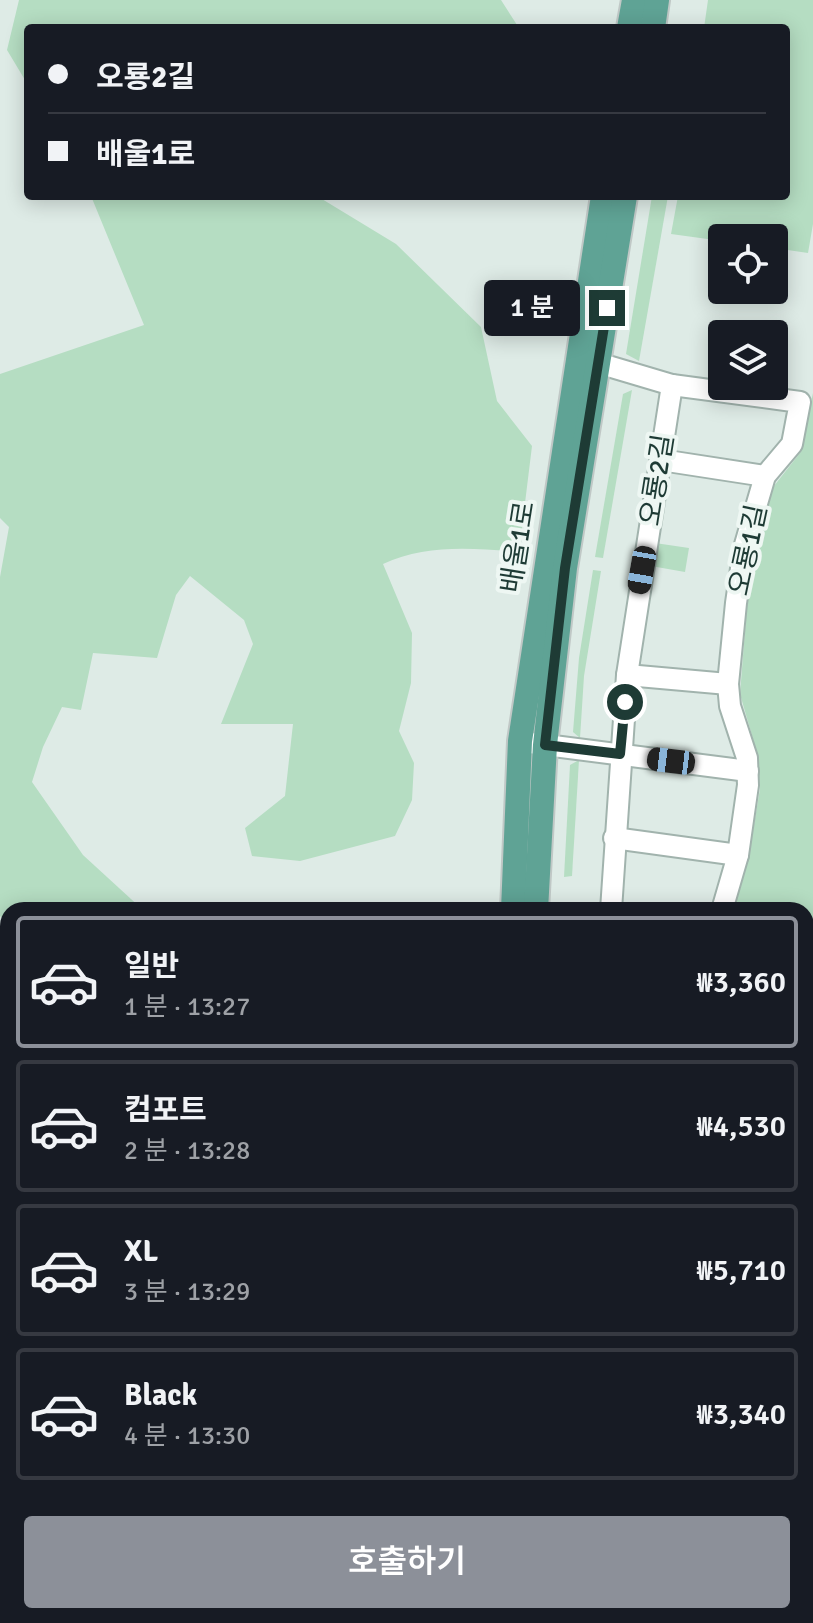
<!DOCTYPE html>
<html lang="ko">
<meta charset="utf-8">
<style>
body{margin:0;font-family:Signika,"Noto Sans KR",sans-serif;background:#20242c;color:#f1f3f6;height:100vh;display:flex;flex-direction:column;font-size:30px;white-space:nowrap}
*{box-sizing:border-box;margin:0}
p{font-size:26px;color:#9ea1a6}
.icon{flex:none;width:44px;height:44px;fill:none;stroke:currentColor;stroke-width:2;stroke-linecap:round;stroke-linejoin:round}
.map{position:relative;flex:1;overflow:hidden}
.panel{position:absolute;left:0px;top:902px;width:814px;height:722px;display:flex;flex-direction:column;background:#171b24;border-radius:24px 24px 0 0;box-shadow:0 4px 20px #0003}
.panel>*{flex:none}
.hud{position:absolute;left:24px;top:24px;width:766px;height:176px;border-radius:8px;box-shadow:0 4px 20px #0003;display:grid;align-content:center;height:176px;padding:0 24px;background:#171b24}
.tools{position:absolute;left:708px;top:224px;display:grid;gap:16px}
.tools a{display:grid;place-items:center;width:80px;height:80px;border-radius:8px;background:#171b24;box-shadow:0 4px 20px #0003;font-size:40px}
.end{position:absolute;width:36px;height:36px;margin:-18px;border:10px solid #1e3b35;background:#fff;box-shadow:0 0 0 4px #fff}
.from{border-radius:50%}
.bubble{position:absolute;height:56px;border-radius:8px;background:#171b24;box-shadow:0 4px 20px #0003;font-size:26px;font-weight:600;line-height:56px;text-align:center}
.car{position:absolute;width:24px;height:48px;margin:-24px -12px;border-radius:10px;box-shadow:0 0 6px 2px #0007;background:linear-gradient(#222 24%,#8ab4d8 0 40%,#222 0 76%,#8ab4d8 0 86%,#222 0)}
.hud b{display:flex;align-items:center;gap:28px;height:76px;font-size:30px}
.hud b+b{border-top:2px solid #363941}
.hud i{width:20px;height:20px;background:#f1f3f6}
ul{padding:14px 0 0;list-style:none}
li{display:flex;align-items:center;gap:24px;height:132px;margin:0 16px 12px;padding:0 8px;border:4px solid #363941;border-radius:8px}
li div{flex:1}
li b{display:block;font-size:30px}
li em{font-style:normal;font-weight:600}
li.on{border-color:#8c9099}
li>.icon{width:72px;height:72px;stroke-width:1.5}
.action{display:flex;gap:16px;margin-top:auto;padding:16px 24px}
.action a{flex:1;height:92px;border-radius:8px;background:#8c9099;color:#fff;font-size:32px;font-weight:600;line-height:92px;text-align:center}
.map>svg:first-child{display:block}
.green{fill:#b5ddc2}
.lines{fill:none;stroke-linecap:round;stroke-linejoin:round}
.minor-casing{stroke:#a1b3ad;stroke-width:24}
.major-casing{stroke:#c0c8c6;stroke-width:28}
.minor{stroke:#fff;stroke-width:20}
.major{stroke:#5fa395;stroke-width:24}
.route{stroke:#1e3b35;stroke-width:10}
.labels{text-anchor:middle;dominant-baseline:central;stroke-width:8;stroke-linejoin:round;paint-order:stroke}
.street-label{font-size:28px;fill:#1e3b35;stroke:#eef7f3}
</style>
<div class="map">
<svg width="813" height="1623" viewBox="0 0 813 1623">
<rect width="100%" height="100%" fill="#deebe6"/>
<g class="green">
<path d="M19,0H501L519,28H28V85L7,50Z"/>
<path d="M708,0H813V224L808,253L774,248V238H722V241L671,234L678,196H786V28H704Z"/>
<path d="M91,196H317L396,244L481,327L497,401L532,446L519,552C473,548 425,544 383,564L412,633L411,683L399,731L414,763L412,800L395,836L300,861L252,856L245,828L285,796L293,724H221L253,644L244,620L190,576L176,595L157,658L93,653L81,710L62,707L43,747L32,782L83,855L143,910H8V923L0,916V577L9,527L0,518V374L144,325Z"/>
<path d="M652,196H668L639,361L626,354Z"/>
<path d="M632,390L603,558L595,557L623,394Z"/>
<path d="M813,393V1228L806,1210V910H733L748,860L760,789L757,753L740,694L748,592L770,491L800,453Z"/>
<path d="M655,543L689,548L685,572L651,566Z"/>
<path d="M593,570L601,571L584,676L580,738L573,732L579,658Z"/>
<path d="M579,760L572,876L564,877L570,765Z"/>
<path d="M8,1408V1616H85L103,1623H0V1411Z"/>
</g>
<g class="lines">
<g class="minor-casing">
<g id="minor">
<path d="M598,363L672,385L800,402L792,444L765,476L744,548L736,603L728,684L730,706L747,758L748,785L738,855L722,910"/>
<path d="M661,460L765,476"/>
<path d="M627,675L728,684"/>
<path d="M530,743L748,771"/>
<path d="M614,838L738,855"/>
<path d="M611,910L627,675L672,385"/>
<path d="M0,1130L8,1128"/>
<path d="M806,1241L813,1264"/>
<path d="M0,1405L8,1423"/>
<path d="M0,1446L8,1436"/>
</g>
</g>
<g class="major-casing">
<g id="major">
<path d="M629,28L634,0"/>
<path d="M653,28L657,0"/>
<path d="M513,910L520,741L603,196"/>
<path d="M536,910L545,745L565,568L625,196"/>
<path d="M0,1208L8,1213"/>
<path d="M806,1341L813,1340"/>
<path d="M806,1365L813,1363"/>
<path d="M598,1623L600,1616"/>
<path d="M624,1623L625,1616"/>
</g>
</g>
<use href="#minor" class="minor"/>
<use href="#major" class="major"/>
</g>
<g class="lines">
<path class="route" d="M607,308L565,568L545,745L620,754L625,702"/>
</g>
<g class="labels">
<g class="street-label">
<text transform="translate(657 480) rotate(-81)">오룡2길</text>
<text transform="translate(518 547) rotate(-81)">배울1로</text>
<text transform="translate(748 550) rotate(-78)">오룡1길</text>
</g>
</g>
</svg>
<div class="tools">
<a><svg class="icon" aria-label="locate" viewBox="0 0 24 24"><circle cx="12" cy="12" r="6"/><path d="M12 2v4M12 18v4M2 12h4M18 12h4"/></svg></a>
<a><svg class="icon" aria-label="layers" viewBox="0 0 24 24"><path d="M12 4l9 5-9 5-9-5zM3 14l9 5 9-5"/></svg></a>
</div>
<i class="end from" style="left:625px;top:702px"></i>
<i class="end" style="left:607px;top:308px"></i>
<div class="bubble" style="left:484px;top:280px;width:96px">1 분</div>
<i class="car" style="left:642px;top:570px;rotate:190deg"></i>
<i class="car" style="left:671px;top:761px;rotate:277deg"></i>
<div class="hud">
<b><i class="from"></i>오룡2길</b>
<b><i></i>배울1로</b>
</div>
<section class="panel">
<ul>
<li class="on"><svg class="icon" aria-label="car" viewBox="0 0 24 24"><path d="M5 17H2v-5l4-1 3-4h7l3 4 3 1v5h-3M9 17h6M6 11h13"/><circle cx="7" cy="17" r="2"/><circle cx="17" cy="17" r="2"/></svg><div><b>일반</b><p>1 분 · 13:27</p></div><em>₩3,360</em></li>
<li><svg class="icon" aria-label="car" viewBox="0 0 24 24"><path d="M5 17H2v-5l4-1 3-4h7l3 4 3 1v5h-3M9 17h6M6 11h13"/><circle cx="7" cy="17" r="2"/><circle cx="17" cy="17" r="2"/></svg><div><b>컴포트</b><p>2 분 · 13:28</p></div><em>₩4,530</em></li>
<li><svg class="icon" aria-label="car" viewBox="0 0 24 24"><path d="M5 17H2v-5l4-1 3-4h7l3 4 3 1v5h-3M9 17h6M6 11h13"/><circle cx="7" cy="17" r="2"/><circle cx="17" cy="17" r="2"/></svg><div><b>XL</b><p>3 분 · 13:29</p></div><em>₩5,710</em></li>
<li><svg class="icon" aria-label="car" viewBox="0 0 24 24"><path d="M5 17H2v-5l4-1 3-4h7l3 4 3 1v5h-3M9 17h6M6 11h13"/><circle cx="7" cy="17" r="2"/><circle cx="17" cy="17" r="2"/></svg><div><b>Black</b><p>4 분 · 13:30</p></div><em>₩3,340</em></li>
</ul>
<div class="action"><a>호출하기</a></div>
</section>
</div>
